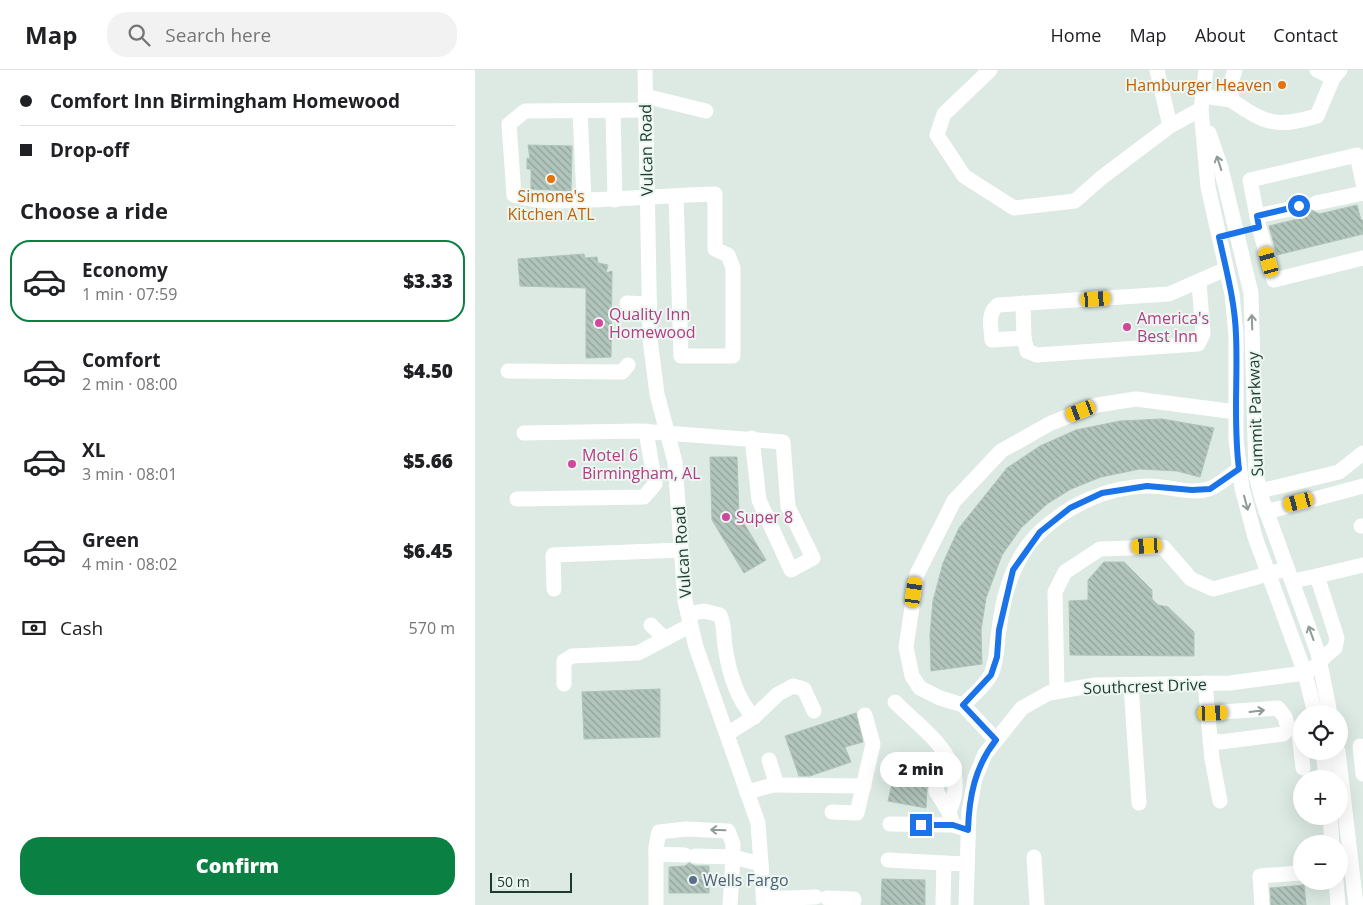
<!DOCTYPE html>
<meta charset="utf-8">
<style>
body{margin:0;font-family:"Open Sans",sans-serif;background:#f2f2f2;color:#202124;height:100vh;display:flex;flex-direction:column;font-size:19px;white-space:nowrap}
*{box-sizing:border-box;margin:0}
p{font-size:16px;color:#757577}
.icon{flex:none;width:28px;height:28px;fill:none;stroke:currentColor;stroke-width:2;stroke-linecap:round;stroke-linejoin:round}
.map{position:relative;flex:1;overflow:hidden}
.side{display:flex;flex-direction:column;background:#fff;width:475px}
.side>*{flex:none}
.top-card{display:grid;align-content:center;height:110px;padding:0 20px;background:#fff}
.buttons{position:absolute;left:818px;top:635px;display:grid;gap:10px}
.buttons a{display:grid;place-items:center;width:55px;height:55px;border-radius:50%;background:#fff;box-shadow:0 5px 20px #0002;font-size:25px}
.scale{position:absolute;left:15px;bottom:12px;width:82px;box-sizing:border-box;padding-left:5px;border:2px solid #1d3a30;border-top:0;font-size:14px;line-height:18px;white-space:nowrap;color:#1d3a30;-webkit-text-stroke:4px #edf7f1;paint-order:stroke}
.end{position:absolute;width:22px;height:22px;margin:-11px;border:6px solid #1a73e8;background:#fff;box-shadow:0 0 0 2px #fff}
.from{border-radius:50%}
.bubble{position:absolute;height:35px;border-radius:18px;background:#fff;box-shadow:0 5px 20px #0002;font-size:16px;font-weight:800;line-height:35px;text-align:center}
.car{position:absolute;width:15px;height:30px;margin:-15px -8px;border-radius:6px;box-shadow:0 0 4px 1px #0007;background:linear-gradient(#f5c518 24%,#345 0 40%,#f5c518 0 76%,#345 0 86%,#f5c518 0)}
.top-card b{display:flex;align-items:center;gap:18px;height:48px;font-size:19px}
.top-card b+b{border-top:1px solid #e0e0e0}
.top-card i{width:12px;height:12px;background:#202124}
ul{padding:0;list-style:none}
li{display:flex;align-items:center;gap:15px;height:82px;margin:0 10px 8px;padding:0 10px;border:2px solid transparent;border-radius:20px}
li div{flex:1}
li b{display:block;font-size:19px}
li em{font-style:normal;font-weight:800}
li.selected{border-color:#0b8043}
li>.icon{width:45px;height:45px;stroke-width:1.5}
h2{padding:0 20px;font-size:22px;line-height:60px}
.pay{display:flex;align-items:center;gap:12px;height:55px;padding:0 20px;font-size:19px}
.pay p{margin-inline-start:auto}
.action{display:flex;gap:10px;margin-top:auto;padding:10px 20px}
.action a{flex:1;height:58px;border-radius:20px;background:#0b8043;color:#fff;font-size:20px;font-weight:800;line-height:58px;text-align:center}
header{display:flex;align-items:center;gap:30px;box-sizing:border-box;height:70px;padding:0 25px;background:#fff;border-bottom:1px solid #e0e0e0}
header strong{font-size:24px}
nav{display:flex;gap:28px;margin-inline-start:auto;font-size:18px}
.search{width:350px;height:45px;background:#f2f2f2;display:flex;align-items:center;gap:12px;box-sizing:border-box;padding:0 18px;border-radius:20px;color:#757577;font-size:19px}
main{display:flex;flex:1;min-height:0}
.map>svg:first-child{display:block}
.building{fill:url(#building-back-hatch);stroke:#aec4b9}
.lines{fill:none;stroke-linecap:round;stroke-linejoin:round}
.minor{stroke:#fff;stroke-width:15}
.oneway{stroke:#8e9c98}
.route{stroke:#1a73e8;stroke-width:6}
.food-dot{fill:#e8710a;stroke:#edf7f1;stroke-width:2}
.hotel-dot{fill:#d1479c;stroke:#edf7f1;stroke-width:2}
.service-dot{fill:#5c6f8a;stroke:#edf7f1;stroke-width:2}
.labels{text-anchor:middle;dominant-baseline:central;stroke-width:4;stroke-linejoin:round;paint-order:stroke}
.food-label{font-size:16px;fill:#c56008;stroke:#edf7f1;text-anchor:end}
.street-label{font-size:16px;fill:#1d3a30;stroke:#edf7f1}
.hotel-label{font-size:16px;fill:#b23c85;stroke:#edf7f1;text-anchor:start}
.service-label{font-size:16px;fill:#4e5e75;stroke:#edf7f1;text-anchor:start}
</style>
<header>
<strong>Map</strong>
<div class="search"><svg class="icon" aria-label="search" viewBox="0 0 24 24"><circle cx="10" cy="10" r="6"/><path d="M15 15l6 6"/></svg>Search here</div>
<nav><a>Home</a><a>Map</a><a>About</a><a>Contact</a></nav>
</header>
<main>
<section class="side">
<div class="top-card">
<b><i class="from"></i>Comfort Inn Birmingham Homewood</b>
<b><i></i>Drop-off</b>
</div>
<h2>Choose a ride</h2>
<ul>
<li class="selected"><svg class="icon" aria-label="car" viewBox="0 0 24 24"><path d="M5 17H2v-5l4-1 3-4h7l3 4 3 1v5h-3M9 17h6M6 11h13"/><circle cx="7" cy="17" r="2"/><circle cx="17" cy="17" r="2"/></svg><div><b>Economy</b><p>1 min · 07:59</p></div><em>$3.33</em></li>
<li><svg class="icon" aria-label="car" viewBox="0 0 24 24"><path d="M5 17H2v-5l4-1 3-4h7l3 4 3 1v5h-3M9 17h6M6 11h13"/><circle cx="7" cy="17" r="2"/><circle cx="17" cy="17" r="2"/></svg><div><b>Comfort</b><p>2 min · 08:00</p></div><em>$4.50</em></li>
<li><svg class="icon" aria-label="car" viewBox="0 0 24 24"><path d="M5 17H2v-5l4-1 3-4h7l3 4 3 1v5h-3M9 17h6M6 11h13"/><circle cx="7" cy="17" r="2"/><circle cx="17" cy="17" r="2"/></svg><div><b>XL</b><p>3 min · 08:01</p></div><em>$5.66</em></li>
<li><svg class="icon" aria-label="car" viewBox="0 0 24 24"><path d="M5 17H2v-5l4-1 3-4h7l3 4 3 1v5h-3M9 17h6M6 11h13"/><circle cx="7" cy="17" r="2"/><circle cx="17" cy="17" r="2"/></svg><div><b>Green</b><p>4 min · 08:02</p></div><em>$6.45</em></li>
</ul>
<div class="pay"><svg class="icon" aria-label="cash" viewBox="0 0 24 24"><path d="M3 7h18v10H3z"/><circle cx="12" cy="12" r="2"/></svg>Cash<p>570 m</p></div>
<div class="action"><a>Confirm</a></div>
</section>
<div class="map">
<svg width="888" height="835" viewBox="0 0 888 835">
<defs>
<pattern id="building-back-hatch" width="6" height="6" patternUnits="userSpaceOnUse" patternTransform="scale(1.25)"><rect width="6" height="6" fill="#b2c5bc"/><path d="M-1 5l2 2M0 0l6 6M5-1l2 2" fill="none" stroke="#90a199"/></pattern>
</defs>
<rect width="100%" height="100%" fill="#dceae3"/>
<g class="building">
<path d="M53,75L97,76L96,121L56,119V99H52V88L55,89Z"/>
<path d="M882,135L886,150H888V164L802,185L794,156L827,148L833,138L844,144Z"/>
<path d="M109,184L110,188L122,187L123,193L133,195L131,203L137,201L136,287L111,288V218L45,216L43,189Z"/>
<path d="M687,349L739,358L725,407L702,401L665,399L626,407L596,419L572,434L546,458L527,485L511,528L506,560L507,594L456,601L455,564L458,531L468,493L484,458L532,398L565,376L601,360L645,351Z"/>
<path d="M235,387H262L264,445L291,490L269,503L237,450Z"/>
<path d="M629,492H649L677,520V529L683,535L693,537L719,562V586L595,585L594,531L613,530V510Z"/>
<path d="M185,619V667L109,669L107,622Z"/>
<path d="M381,643L388,672L370,677L376,692L335,706H324L310,666Z"/>
<path d="M424,683L459,689L452,719L451,738L413,731Z"/>
<path d="M214,793L220,796H234V823H194V797L210,796Z"/>
<path d="M407,809L450,810V835H406Z"/>
<path d="M829,815L831,835H796L795,818Z"/>
</g>
<g class="lines">
<g class="minor">
<path d="M170,0L175,269L182,324L200,392L210,531L221,577L283,753L289,835"/>
<path d="M515,0L469,44L462,65L489,106L539,138L600,131L626,108L695,56"/>
<path d="M682,0L695,56L726,39"/>
<path d="M731,0L726,39L733,117L757,224L761,265V370L767,418L780,467L830,603L840,644"/>
<path d="M842,0L858,8L865,0"/>
<path d="M170,26L231,41"/>
<path d="M728,26L756,30V13L760,0"/>
<path d="M756,30C791,54 801,58 842,46L858,8"/>
<path d="M171,40L50,41L34,54L39,125C65,133 84,131 112,130C155,129 197,125 240,124V179L253,185L258,198V286H206L201,126"/>
<path d="M105,41L109,130"/>
<path d="M138,41L140,130"/>
<path d="M734,63L746,98L776,223L781,405L787,429L843,583L855,644"/>
<path d="M888,113L882,85L775,110L784,157L799,210L888,188"/>
<path d="M841,133L888,123"/>
<path d="M782,146L824,137"/>
<path d="M724,212L728,264L723,274L562,285L552,281L549,268L517,270C516,257 512,243 523,235L694,224L751,199"/>
<path d="M152,233L175,234"/>
<path d="M548,233L549,268"/>
<path d="M33,301L147,302L153,295"/>
<path d="M49,363L164,361L308,372L313,437L338,488L316,500L284,430L277,368"/>
<path d="M785,421L864,402L888,383"/>
<path d="M42,429L169,427L180,414L171,361"/>
<path d="M791,442L888,416"/>
<path d="M886,456H888"/>
<path d="M842,506L888,495"/>
<path d="M79,519L78,485L206,480"/>
<path d="M213,544L229,541L245,545C250,556 248,565 250,576C253,599 262,631 279,647"/>
<path d="M176,555L190,569"/>
<path d="M730,613L737,689L745,731"/>
<path d="M89,614V591L97,586L163,583L216,555"/>
<path d="M656,615L664,733"/>
<path d="M582,621L580,522L590,502L625,479L688,477L716,509L738,519L804,501"/>
<path d="M420,632C452,664 497,691 474,742L478,755L493,760"/>
<path d="M488,635C497,626 511,615 516,604C523,590 521,575 524,560C528,524 539,486 566,461C595,434 633,417 672,416C692,415 717,426 736,418C746,414 755,405 764,399"/>
<path d="M733,643L803,638L810,647L813,659L808,664L745,672L735,671"/>
<path d="M826,655L824,662L828,698"/>
<path d="M252,664L279,647L303,624L318,616L329,619L339,641"/>
<path d="M521,670L488,635L465,628L445,618L437,606L431,577L442,504L479,431L526,381L576,353L622,335L661,329L761,342"/>
<path d="M885,676L888,704"/>
<path d="M848,681L851,709"/>
<path d="M863,681L881,835"/>
<path d="M298,715L389,716"/>
<path d="M272,722L298,715L300,709L294,690"/>
<path d="M357,742L382,743L398,674L390,645"/>
<path d="M474,742L461,721L464,705L475,691"/>
<path d="M855,746L857,774"/>
<path d="M415,754L478,755"/>
<path d="M181,784L210,785"/>
<path d="M220,786L258,787L255,835"/>
<path d="M559,787L562,835"/>
<path d="M413,790L469,793"/>
<path d="M861,811L863,835"/>
<path d="M352,828L379,829L378,835"/>
<path d="M288,829L341,827"/>
<path d="M181,835V777L184,762L211,759L253,761L258,774V787L286,794"/>
<path d="M468,835L469,793L492,794"/>
<path d="M491,835L494,741L500,708L510,684L547,638L574,623L620,615L755,613L830,603L844,594L851,585L860,578L862,568L842,506L817,511"/>
<path d="M787,835L785,806L825,803"/>
</g>
</g>
<defs><path id="oneway-shaft" d="M-6 0H5M1.5-3L5.5 0L1.5 3" fill="none" stroke-width="1.6" stroke-linecap="round" stroke-linejoin="round" transform="scale(1.25)"/></defs>
<g class="oneway">
<use href="#oneway-shaft" transform="translate(744 93) rotate(-108)"/>
<use href="#oneway-shaft" transform="translate(777 252) rotate(-92)"/>
<use href="#oneway-shaft" transform="translate(771 433) rotate(75)"/>
<use href="#oneway-shaft" transform="translate(836 563) rotate(-110)"/>
<use href="#oneway-shaft" transform="translate(782 641) rotate(-7)"/>
<use href="#oneway-shaft" transform="translate(243 760) rotate(-178)"/>
</g>
<g class="lines">
<path class="route" d="M446,755H478L493,760C494,727 500,696 521,670L488,635L516,605L522,587L524,560L538,500L565,462L595,438L627,423L672,416L717,420L735,419L764,399C758,354 763,310 761,265C760,232 751,199 744,167L784,157L782,146L824,136"/>
</g>
<g class="food-dot">
<circle cx="807" cy="15" r="5"/>
<circle cx="76" cy="109" r="5"/>
</g>
<g class="hotel-dot">
<circle cx="124" cy="253" r="5"/>
<circle cx="652" cy="257" r="5"/>
<circle cx="97" cy="394" r="5"/>
<circle cx="251" cy="447" r="5"/>
</g>
<circle class="service-dot" cx="218" cy="810" r="5"/>
<g class="labels">
<g class="food-label">
<text x="797" y="15">Hamburger Heaven</text>
<text x="76" y="126" text-anchor="middle">Simone's<tspan x="76" dy="18">Kitchen ATL</tspan></text>
</g>
<g class="street-label">
<text transform="translate(171 80) rotate(-91)">Vulcan Road</text>
<text transform="translate(780 344) rotate(-92)">Summit Parkway</text>
<text transform="translate(207 482) rotate(-94)">Vulcan Road</text>
<text transform="translate(670 616) rotate(-2)">Southcrest Drive</text>
</g>
<g class="hotel-label">
<text x="134" y="244">Quality Inn<tspan x="134" dy="18">Homewood</tspan></text>
<text x="662" y="248">America's<tspan x="662" dy="18">Best Inn</tspan></text>
<text x="107" y="385">Motel 6<tspan x="107" dy="18">Birmingham, AL</tspan></text>
<text x="261" y="447">Super 8</text>
</g>
<g class="service-label">
<text x="228" y="810">Wells Fargo</text>
</g>
</g>
</svg>
<div class="buttons">
<a><svg class="icon" aria-label="locate" viewBox="0 0 24 24"><circle cx="12" cy="12" r="6"/><path d="M12 2v4M12 18v4M2 12h4M18 12h4"/></svg></a>
<a>+</a>
<a>−</a>
</div>
<div class="scale">50 m</div>
<i class="end from" style="left:824px;top:136px"></i>
<i class="end" style="left:446px;top:755px"></i>
<div class="bubble" style="left:405px;top:682px;width:82px">2 min</div>
<i class="car" style="left:794px;top:192px;rotate:344deg"></i>
<i class="car" style="left:621px;top:229px;rotate:86deg"></i>
<i class="car" style="left:606px;top:341px;rotate:249deg"></i>
<i class="car" style="left:824px;top:432px;rotate:255deg"></i>
<i class="car" style="left:672px;top:476px;rotate:267deg"></i>
<i class="car" style="left:439px;top:522px;rotate:8deg"></i>
<i class="car" style="left:738px;top:643px;rotate:88deg"></i>
</div>
</main>
